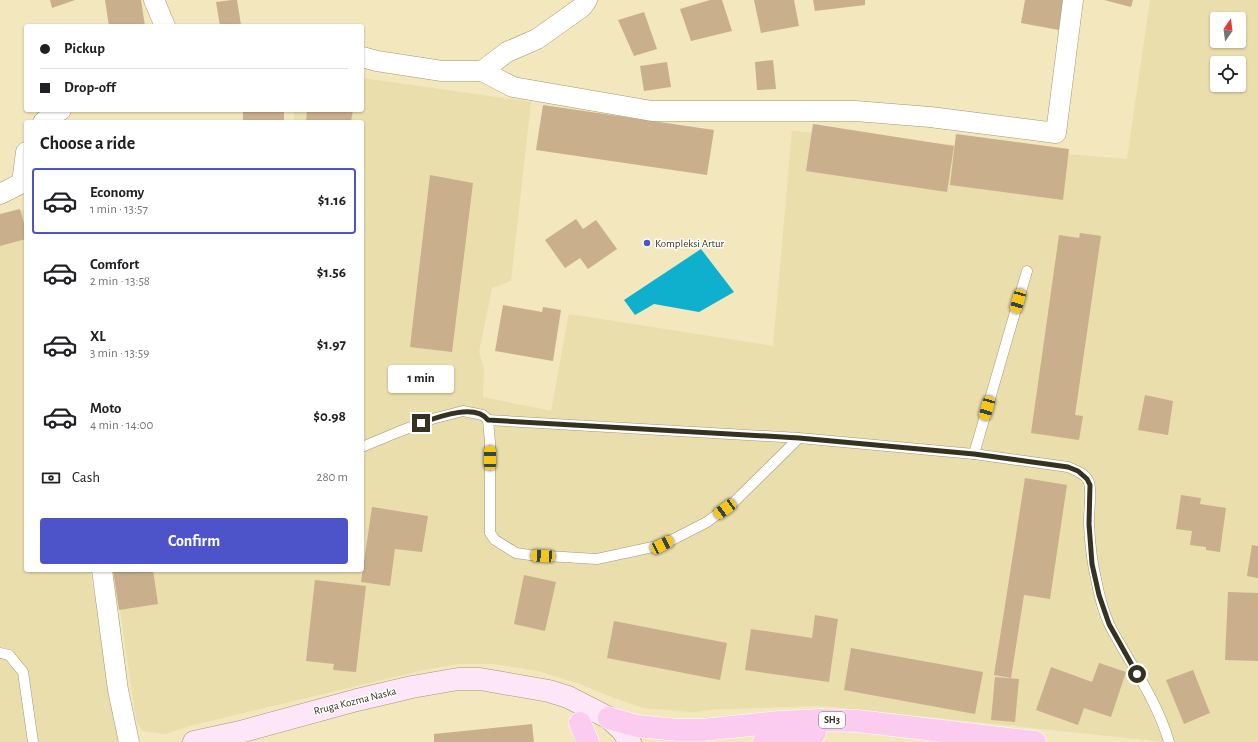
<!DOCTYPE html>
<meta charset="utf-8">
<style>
body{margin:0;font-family:"Alegreya Sans",sans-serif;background:#f6f6f6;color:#202124;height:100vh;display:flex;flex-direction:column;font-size:15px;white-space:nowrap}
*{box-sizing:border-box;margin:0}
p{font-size:13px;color:#757577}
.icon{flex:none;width:22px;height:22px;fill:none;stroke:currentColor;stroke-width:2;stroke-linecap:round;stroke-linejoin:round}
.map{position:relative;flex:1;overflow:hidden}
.details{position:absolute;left:24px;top:120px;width:340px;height:452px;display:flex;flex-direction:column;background:#fff;border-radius:4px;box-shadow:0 1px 3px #0004}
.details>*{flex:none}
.top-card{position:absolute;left:24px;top:24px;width:340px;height:88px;border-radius:4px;box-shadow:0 1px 3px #0004;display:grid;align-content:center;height:88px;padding:0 16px;background:#fff}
.needle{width:26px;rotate:14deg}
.controls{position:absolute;left:1210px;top:12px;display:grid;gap:8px}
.controls a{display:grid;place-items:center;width:36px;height:36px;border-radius:4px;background:#fff;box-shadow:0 1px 3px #0004;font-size:20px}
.end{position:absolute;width:18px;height:18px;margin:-9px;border:5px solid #363221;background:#fff;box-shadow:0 0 0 2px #fff}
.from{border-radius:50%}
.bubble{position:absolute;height:28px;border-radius:4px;background:#fff;box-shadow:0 1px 3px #0004;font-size:13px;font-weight:600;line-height:28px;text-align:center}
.car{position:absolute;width:12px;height:24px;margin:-12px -6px;border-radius:5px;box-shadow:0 0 3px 1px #0007;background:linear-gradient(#f5c518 24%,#345 0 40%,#f5c518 0 76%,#345 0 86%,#f5c518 0)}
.top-card b{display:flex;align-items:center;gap:14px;height:38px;font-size:15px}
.top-card b+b{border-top:1px solid #e0e0e0}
.top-card i{width:10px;height:10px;background:#202124}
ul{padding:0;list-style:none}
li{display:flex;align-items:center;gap:12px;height:66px;margin:0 8px 6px;padding:0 8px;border:2px solid transparent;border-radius:4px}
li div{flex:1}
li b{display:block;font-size:15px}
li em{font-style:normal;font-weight:600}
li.selected{border-color:#4d54ca}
li>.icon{width:36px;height:36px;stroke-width:1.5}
h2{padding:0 16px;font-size:18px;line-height:48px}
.pay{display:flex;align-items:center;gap:10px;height:44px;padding:0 16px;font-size:15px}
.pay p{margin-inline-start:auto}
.cta{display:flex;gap:8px;margin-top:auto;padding:8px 16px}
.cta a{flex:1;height:46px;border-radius:4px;background:#4d54ca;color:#fff;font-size:16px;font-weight:600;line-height:46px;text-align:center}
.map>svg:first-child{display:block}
.built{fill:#e9deac;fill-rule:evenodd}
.water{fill:#0eb0cd}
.building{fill:#c9af8c}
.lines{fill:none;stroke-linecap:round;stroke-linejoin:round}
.service-casing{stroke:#a39871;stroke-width:11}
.minor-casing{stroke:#a39871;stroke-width:21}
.secondary-casing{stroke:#a39871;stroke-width:23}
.primary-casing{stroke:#fff;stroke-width:23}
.service{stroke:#fff;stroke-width:10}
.minor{stroke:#fff;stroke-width:20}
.secondary{stroke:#fde6f8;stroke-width:22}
.primary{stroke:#fbccf0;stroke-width:22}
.route{stroke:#363221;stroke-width:5}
.poi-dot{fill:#4d54ca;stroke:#fff;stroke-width:1.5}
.labels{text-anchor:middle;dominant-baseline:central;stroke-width:3;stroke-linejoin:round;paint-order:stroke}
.shield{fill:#fff;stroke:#727064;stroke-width:1}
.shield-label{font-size:10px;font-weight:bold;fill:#363221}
.poi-label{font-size:11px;fill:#363221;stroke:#fff;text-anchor:start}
.street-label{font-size:11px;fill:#363221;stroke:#fff}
</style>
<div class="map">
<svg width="1258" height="742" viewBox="0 0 1258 742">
<rect width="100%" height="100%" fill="#f2e7bd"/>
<g class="built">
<path d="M1150,0H1258V742H1166L823,706L720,709L692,712L644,708L614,698L580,684L538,671L494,664H459L428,669L189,726L165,734L142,731L136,720L115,576L125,570H362V122H294V110H362V78L531,102L511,281L492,288L479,352L484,369L483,397L551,411L569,314L773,346L792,131L1127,159ZM1217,19H1239V41H1217ZM1217,63H1239V85H1217Z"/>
<path d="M23,210L26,222V570H90L118,742H0V218Z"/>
</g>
<path class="water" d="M701,249L734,292L699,312L654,304L635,315L624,300Z"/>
<g class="building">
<path d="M50,0H75L52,8Z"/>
<path d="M105,0H141L145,26H109Z"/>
<path d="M232,0H237L241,25L220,26L216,2Z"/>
<path d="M710,0H722L732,31L691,41L680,9Z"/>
<path d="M754,0H794L799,26L761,33Z"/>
<path d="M813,0H865V5L815,11Z"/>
<path d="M1025,0H1065L1059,30L1021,23Z"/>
<path d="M1104,0H1133L1131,7Z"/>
<path d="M644,12L657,49L634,56L618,20Z"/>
<path d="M773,60L776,89L757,90L755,62Z"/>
<path d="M667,62L671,87L644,91L640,66Z"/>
<path d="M543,105L714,130L707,175L536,150Z"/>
<rect x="243" y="110" width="41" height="12"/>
<path d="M307,110H353L351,122H306Z"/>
<path d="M813,124L954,146L947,192L806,171Z"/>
<path d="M956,134L1069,149L1063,200L950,185Z"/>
<path d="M430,175L473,183L452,352L410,347Z"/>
<path d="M20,209L26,231V239L0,246V214Z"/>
<path d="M576,219L583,229L596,220L617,249L588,269L580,258L565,268L545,240Z"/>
<path d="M1080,233L1101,236L1075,415L1083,416L1079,440L1031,433L1059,235L1079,238Z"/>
<path d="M503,305L542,312L543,307L561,310L553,361L495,351Z"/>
<path d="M1145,395L1173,401L1168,435L1138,430Z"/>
<path d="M1025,478L1067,485L1050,599L1024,595L1011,678L994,675Z"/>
<path d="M1181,495L1201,498L1200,504L1226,508L1220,552L1206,550V547L1190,545L1192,531L1176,529Z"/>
<path d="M372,507L428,516L422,552L395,549L390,586L361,582Z"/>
<path d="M1252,545L1258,546V578L1247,576Z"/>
<path d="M113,570H153L158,604L119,610Z"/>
<path d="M524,575L556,582L545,631L514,624Z"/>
<path d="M315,580L366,586L356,672L333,670L334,664L306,661Z"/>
<path d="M1228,592L1258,593V661L1225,660Z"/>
<path d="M815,615L838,619L829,682L745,670L751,629L812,638Z"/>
<path d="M614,621L727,643L720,680L607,658Z"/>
<path d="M851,648L983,672L975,714L844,690Z"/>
<path d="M1099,663L1126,672L1111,717L1084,708L1078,725L1036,710L1051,667L1092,682Z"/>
<path d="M1193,670L1210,713L1184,724L1166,680Z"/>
<path d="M995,677L1019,679L1015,722L991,720Z"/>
<path d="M532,724L534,742H434V734Z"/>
</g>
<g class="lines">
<g class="service-casing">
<g id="service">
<path d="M488,420L799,438L974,454L1068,467C1075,470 1084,473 1088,480C1093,489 1088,514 1089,525C1090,543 1092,562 1096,579C1099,595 1103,611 1110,626C1130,664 1157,700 1169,742"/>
<path d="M362,447L398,432L432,419L463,411L483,415L488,420L490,442V533L495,540L516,553L530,555L597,559L662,545L707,522L734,502L799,438"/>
<path d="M974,454L1027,271"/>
<path d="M0,653L9,655L23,672L33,742"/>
</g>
</g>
<g class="minor-casing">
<g id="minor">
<path d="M154,0L165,26"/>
<path d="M362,57L377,61L442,71H482L507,52L537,39L582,7L587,0"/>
<path d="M482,71L513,87L652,111H855L930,117L1056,133L1073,0"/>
<path d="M43,122L61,110"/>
<path d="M0,194L22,183L26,152"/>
<path d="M102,570L118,690L129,742"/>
</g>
</g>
<g class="secondary-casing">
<path id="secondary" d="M194,742L240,732L357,700L412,687L458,679H480L549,691L568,697L609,718L622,730L630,742"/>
</g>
<g class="primary-casing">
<g id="primary">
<path d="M609,718L637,726L678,730H702L780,722L820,720L858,721L1035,742"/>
<path d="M580,723L588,742"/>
<path d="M764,742L781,737L815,733"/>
</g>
</g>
<use href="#service" class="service"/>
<use href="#minor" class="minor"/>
<use href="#secondary" class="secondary"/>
<use href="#primary" class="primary"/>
</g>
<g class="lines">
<path class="route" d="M421,423C438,417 475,403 488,420L799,438L974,454L1068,467L1078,471L1087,479L1090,485L1089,524L1092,564L1099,595L1109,624L1137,674"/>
</g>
<circle class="poi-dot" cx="647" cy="243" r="4"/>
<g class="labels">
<rect class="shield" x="819" y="712" width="26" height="16" rx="3"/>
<g class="shield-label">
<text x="832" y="720">SH3</text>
</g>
<g class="poi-label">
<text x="655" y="243">Kompleksi Artur</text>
</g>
<g class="street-label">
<text transform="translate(355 701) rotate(-14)">Rruga Kozma Naska</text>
</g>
</g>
</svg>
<div class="controls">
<a><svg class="needle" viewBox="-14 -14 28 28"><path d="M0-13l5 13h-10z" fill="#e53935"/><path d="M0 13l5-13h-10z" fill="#757577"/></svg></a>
<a><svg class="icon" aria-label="locate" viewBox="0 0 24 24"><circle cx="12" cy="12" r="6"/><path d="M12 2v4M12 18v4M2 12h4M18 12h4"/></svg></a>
</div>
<i class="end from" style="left:1137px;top:674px"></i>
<i class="end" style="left:421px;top:423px"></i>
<div class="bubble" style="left:388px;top:365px;width:66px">1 min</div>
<i class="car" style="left:1018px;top:301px;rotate:196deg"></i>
<i class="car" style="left:987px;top:408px;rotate:196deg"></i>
<i class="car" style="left:490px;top:458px;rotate:0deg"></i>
<i class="car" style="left:725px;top:509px;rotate:234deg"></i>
<i class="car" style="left:662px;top:545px;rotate:63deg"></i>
<i class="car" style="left:543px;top:556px;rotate:273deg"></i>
<div class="top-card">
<b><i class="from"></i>Pickup</b>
<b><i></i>Drop-off</b>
</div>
<section class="details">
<h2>Choose a ride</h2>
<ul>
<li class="selected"><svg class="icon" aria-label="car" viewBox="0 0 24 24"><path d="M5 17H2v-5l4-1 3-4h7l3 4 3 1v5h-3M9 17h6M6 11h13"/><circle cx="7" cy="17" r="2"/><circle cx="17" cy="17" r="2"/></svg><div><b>Economy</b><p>1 min · 13:57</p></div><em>$1.16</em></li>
<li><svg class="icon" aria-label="car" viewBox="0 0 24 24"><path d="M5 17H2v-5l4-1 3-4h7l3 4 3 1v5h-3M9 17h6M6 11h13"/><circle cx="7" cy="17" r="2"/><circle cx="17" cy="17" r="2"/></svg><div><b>Comfort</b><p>2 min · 13:58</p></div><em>$1.56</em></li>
<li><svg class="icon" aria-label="car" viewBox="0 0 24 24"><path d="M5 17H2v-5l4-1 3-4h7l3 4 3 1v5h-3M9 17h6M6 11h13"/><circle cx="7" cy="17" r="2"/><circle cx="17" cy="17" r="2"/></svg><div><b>XL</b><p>3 min · 13:59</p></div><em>$1.97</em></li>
<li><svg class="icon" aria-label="car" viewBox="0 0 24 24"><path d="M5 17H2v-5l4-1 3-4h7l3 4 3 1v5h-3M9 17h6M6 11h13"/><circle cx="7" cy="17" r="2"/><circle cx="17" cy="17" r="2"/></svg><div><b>Moto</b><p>4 min · 14:00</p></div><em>$0.98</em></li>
</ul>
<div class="pay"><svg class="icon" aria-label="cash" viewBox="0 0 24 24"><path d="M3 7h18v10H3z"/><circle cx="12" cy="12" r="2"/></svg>Cash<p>280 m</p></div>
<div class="cta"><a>Confirm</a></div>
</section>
</div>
